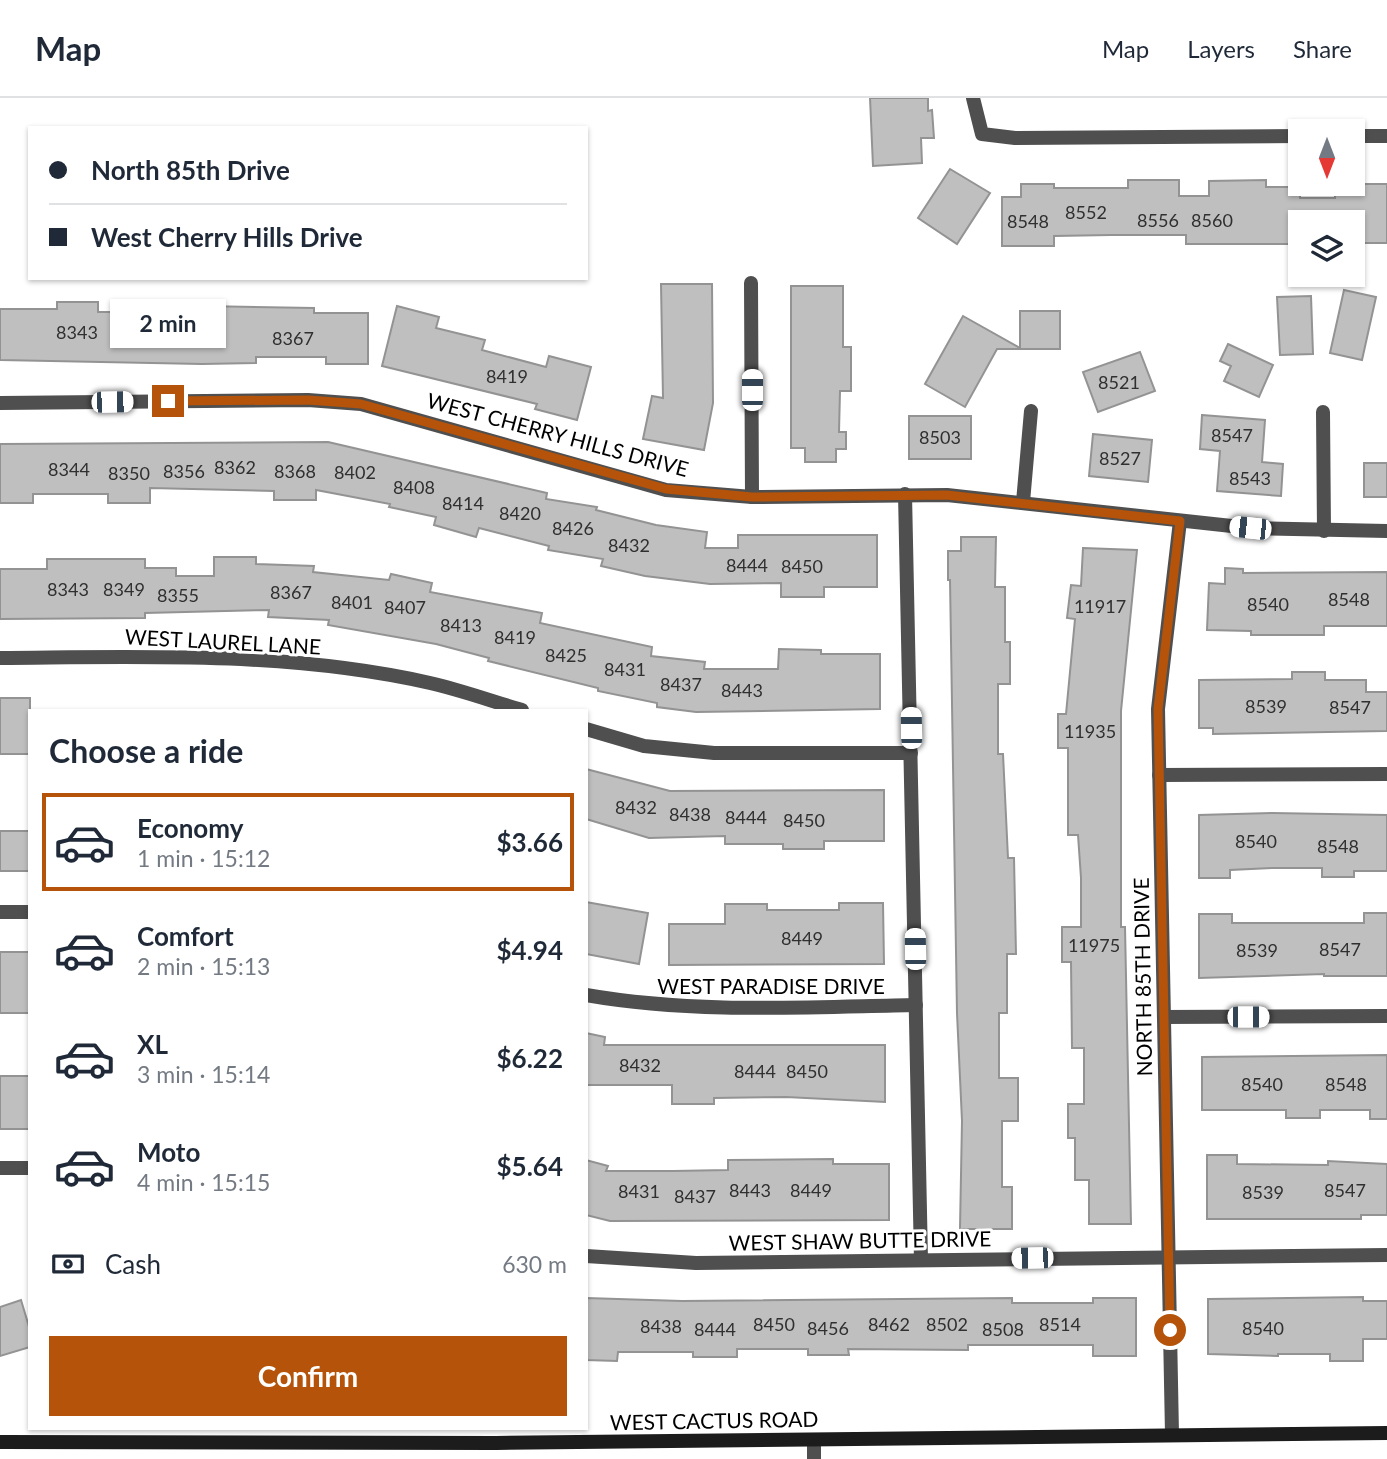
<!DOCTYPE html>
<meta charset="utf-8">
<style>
body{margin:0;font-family:Lato,sans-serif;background:#f2f2f3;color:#1f2937;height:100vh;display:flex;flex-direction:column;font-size:26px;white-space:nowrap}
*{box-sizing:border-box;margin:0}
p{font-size:23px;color:#747a83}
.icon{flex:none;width:38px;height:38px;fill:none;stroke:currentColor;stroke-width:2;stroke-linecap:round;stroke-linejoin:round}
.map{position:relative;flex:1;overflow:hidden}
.sheet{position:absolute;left:28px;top:611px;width:560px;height:721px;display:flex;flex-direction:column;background:#fff;border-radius:0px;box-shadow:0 2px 5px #0004}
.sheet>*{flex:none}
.guide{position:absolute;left:28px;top:28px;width:560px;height:154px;border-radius:0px;box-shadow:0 2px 5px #0004;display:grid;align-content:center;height:154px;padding:0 21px;background:#fff}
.needle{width:46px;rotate:180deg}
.tools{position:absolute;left:1288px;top:21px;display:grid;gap:14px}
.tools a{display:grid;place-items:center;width:77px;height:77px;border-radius:0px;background:#fff;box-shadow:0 2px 5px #0004;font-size:35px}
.end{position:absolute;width:32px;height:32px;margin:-16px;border:9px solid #b45309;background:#fff;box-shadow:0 0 0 4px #fff}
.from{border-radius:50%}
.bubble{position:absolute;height:49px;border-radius:0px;background:#fff;box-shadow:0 2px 5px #0004;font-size:23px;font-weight:700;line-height:49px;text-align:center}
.car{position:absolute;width:21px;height:42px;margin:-21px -10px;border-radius:9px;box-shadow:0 0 5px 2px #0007;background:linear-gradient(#fff 24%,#345 0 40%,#fff 0 76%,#345 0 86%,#fff 0)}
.guide b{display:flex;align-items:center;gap:24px;height:66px;font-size:26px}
.guide b+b{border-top:2px solid #e0e1e3}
.guide i{width:18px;height:18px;background:#1f2937}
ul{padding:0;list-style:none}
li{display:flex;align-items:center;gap:21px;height:98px;margin:0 14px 10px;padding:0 7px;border:4px solid transparent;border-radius:0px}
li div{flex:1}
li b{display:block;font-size:26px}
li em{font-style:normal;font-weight:700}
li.active{border-color:#b45309}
li>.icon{width:63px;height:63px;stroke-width:1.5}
h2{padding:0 21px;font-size:32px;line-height:84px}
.pay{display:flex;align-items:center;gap:18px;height:77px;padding:0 21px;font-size:26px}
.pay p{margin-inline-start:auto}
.primary-button{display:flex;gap:14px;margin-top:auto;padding:14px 21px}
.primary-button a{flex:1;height:80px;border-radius:0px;background:#b45309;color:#fff;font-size:28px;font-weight:700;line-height:80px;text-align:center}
header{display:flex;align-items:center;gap:42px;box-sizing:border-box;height:98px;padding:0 35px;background:#fff;border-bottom:2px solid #e0e1e3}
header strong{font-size:33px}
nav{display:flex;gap:38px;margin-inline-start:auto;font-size:24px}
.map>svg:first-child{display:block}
.building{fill:#bfbfbf;stroke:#939393;stroke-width:2}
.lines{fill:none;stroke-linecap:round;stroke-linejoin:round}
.minor{stroke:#4f4f4f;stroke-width:14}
.secondary{stroke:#1c1c1c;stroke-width:14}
.route{stroke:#b45309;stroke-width:9}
.labels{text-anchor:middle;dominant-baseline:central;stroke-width:6;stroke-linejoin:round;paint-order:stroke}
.number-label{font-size:18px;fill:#303030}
.street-label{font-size:21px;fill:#000;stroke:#fff}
</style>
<header>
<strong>Map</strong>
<nav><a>Map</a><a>Layers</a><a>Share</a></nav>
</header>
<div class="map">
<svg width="1387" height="1361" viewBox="0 0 1387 1361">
<rect width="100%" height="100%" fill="#fff"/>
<g class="building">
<path d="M870,0H928V13L932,12L934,40H921L922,65L873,68Z"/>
<path d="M950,71L990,95L957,146L918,120Z"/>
<path d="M1128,82H1179V98H1209V83L1266,82V89H1300V100H1335V86H1387V145H1353V124H1291V146H1186V137H1111L1054,138V148H1002V99H1021V86H1054V90H1128Z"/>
<path d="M661,186H712L713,305L704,352L643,341L652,298L663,300Z"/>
<path d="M791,188H843V249H851V293H840L839,334H846V351H836V364H805V350H791Z"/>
<path d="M1344,192L1376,199L1362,262L1330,255Z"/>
<path d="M1311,198L1313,256L1280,257L1277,199Z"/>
<path d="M57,204H98V214H161V208H202L314,210V215H368V266H326V259H256V265L202,266L0,262V211H57Z"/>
<path d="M397,208L439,219L436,230L485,242L482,252L546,269L549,258L591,269L577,322L535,311L537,306L382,268Z"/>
<path d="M1020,213H1060V251H997L965,309L925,286L963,218L1020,250Z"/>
<path d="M1228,246L1273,267L1259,299L1224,283L1231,268L1220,263Z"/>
<path d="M1140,254L1155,293L1098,314L1083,274Z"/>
<path d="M1202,317L1265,322L1262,364L1283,366L1281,398L1217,393L1220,353L1200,351Z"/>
<rect x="909" y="318" width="62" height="43"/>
<path d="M1093,336L1152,342L1148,384L1089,378Z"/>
<path d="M328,344L547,395L546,401L597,409L596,412L656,427L707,434L705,450H738V437H877V489H824V499H781V485L710,486L645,478L601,468L603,461L548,452L549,448L479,430L476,439L434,427L436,419L389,409L390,406L316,392V402H274V393L150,390V405H108V396H33V405H0V346Z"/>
<rect x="1364" y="365" width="23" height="34"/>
<path d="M961,439H996L995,489H1005V544H1010V586H998V656H1003L1008,760H1014L1016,856H1007V915H999V980H1018V1023H1002V1089H1012V1131H960L962,1023L957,915L950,482H948V453H961Z"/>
<path d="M1083,450L1137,452L1121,613V829H1125L1131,1126H1089V1082H1075V1040H1068V1006H1084V950H1072L1071,864H1062V829H1081V780L1078,737H1068V650H1058V616H1066L1075,521L1067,520L1071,487L1081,488Z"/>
<path d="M214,459H256V466L314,468L313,474L389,482L391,476L432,485L430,494L542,515L540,525L652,549L651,558L705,564L704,571H778L779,551L821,552V556H880V611L696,614L657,609V605L598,593V590L488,563L489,560L436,546L328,527L329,522L268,519L269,512L145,515V520L0,521V471H47V461H145V470H176V478H214Z"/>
<path d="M1225,470L1243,471V475L1387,474V528H1324V537H1251V533L1207,532L1209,485L1225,486Z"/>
<path d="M1292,574H1325V582H1366V594H1387V633L1213,636V630H1199V582L1292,581Z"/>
<rect x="0" y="600" width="30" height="56"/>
<path d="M586,671L670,693L884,692V743H824V751H783V746H725V738L649,740L586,721Z"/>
<path d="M1272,715L1387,717V773H1354V779H1322V770H1272L1230,772V780H1199V717Z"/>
<rect x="0" y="733" width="30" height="40"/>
<path d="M586,804L648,815L639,866L586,856Z"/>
<path d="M839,805H883L884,866L669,867V826H725V806H767V812H839Z"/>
<path d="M1364,815H1387V878H1324V876L1199,880V816H1232V825H1364Z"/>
<rect x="0" y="854" width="30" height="61"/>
<path d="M586,935L605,939L604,947H885V1004L786,999L714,1000V1006H672V987H586Z"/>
<path d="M1387,957V1021H1370V1012H1320V1020H1286V1012H1202V959Z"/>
<rect x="0" y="978" width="30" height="53"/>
<path d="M1207,1057H1237V1066L1328,1067V1063L1387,1066V1117H1361V1121H1207Z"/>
<path d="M833,1061V1066H889V1122L610,1123L586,1117V1062L608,1068L606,1073H673L728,1072V1062Z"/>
<path d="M1363,1199V1203H1387V1241H1363V1263H1330V1256H1278V1258L1208,1256V1201Z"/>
<path d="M586,1200L682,1203L1012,1200V1205H1093V1200H1136V1258H1093V1247H968V1252L848,1251L849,1257H808V1251H737V1259H693V1254H618L617,1263L586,1262Z"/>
<path d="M21,1202L30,1232V1249L0,1258V1209Z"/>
</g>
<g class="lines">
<g class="minor">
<path d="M973,0L982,36L1015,40L1300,38"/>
<path d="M1353,38H1387"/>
<path d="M751,185L752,399"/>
<path d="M0,305L308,302L361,306L666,392L752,399L947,397L1250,430L1387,433"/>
<path d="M1323,314L1324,433"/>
<path d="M905,396L921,1162"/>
<path d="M1023,404L1031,313"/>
<path d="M0,560C143,559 289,553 430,585C461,592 491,603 522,612"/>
<path d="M586,631L644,648L714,655H911"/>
<path d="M1159,677L1387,676"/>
<path d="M0,814H30"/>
<path d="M586,897C695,916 806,909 916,907"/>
<path d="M1164,919L1387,918"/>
<path d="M0,1070H30"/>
<path d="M586,1158L696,1165L1387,1157"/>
<path d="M1172,1336L1158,611L1180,423"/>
<path d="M814,1342V1361"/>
</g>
<path class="secondary" d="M0,1344L496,1345L1387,1335"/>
</g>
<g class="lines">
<path class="route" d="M168,303L308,302L361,306L666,391L752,399L947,397L1180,423L1158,611L1170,1232"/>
</g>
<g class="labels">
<g class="number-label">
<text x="1086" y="114">8552</text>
<text x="1158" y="122">8556</text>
<text x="1212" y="122">8560</text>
<text x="1028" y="123">8548</text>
<text x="77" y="234">8343</text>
<text x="293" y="240">8367</text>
<text x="507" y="278">8419</text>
<text x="1119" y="284">8521</text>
<text x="1232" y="337">8547</text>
<text x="940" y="339">8503</text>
<text x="1120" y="360">8527</text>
<text x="235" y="369">8362</text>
<text x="69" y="371">8344</text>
<text x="184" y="373">8356</text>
<text x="295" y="373">8368</text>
<text x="355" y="374">8402</text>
<text x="129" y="375">8350</text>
<text x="1250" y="380">8543</text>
<text x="414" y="389">8408</text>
<text x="463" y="405">8414</text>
<text x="520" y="415">8420</text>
<text x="573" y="430">8426</text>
<text x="629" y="447">8432</text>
<text x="747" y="467">8444</text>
<text x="802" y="468">8450</text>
<text x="68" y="491">8343</text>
<text x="124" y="491">8349</text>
<text x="291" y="494">8367</text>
<text x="178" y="497">8355</text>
<text x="1349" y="501">8548</text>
<text x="352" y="504">8401</text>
<text x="1268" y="506">8540</text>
<text x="1100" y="508">11917</text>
<text x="405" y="509">8407</text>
<text x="461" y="527">8413</text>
<text x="515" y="539">8419</text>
<text x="566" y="557">8425</text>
<text x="625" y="571">8431</text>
<text x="681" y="586">8437</text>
<text x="742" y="592">8443</text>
<text x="1266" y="608">8539</text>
<text x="1350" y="609">8547</text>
<text x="1090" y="633">11935</text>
<text x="636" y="709">8432</text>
<text x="690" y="716">8438</text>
<text x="746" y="719">8444</text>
<text x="804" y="722">8450</text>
<text x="1256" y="743">8540</text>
<text x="1338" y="748">8548</text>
<text x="802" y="840">8449</text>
<text x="1094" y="847">11975</text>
<text x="1340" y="851">8547</text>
<text x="1257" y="852">8539</text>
<text x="640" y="967">8432</text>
<text x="755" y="973">8444</text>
<text x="807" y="973">8450</text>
<text x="1262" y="986">8540</text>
<text x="1346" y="986">8548</text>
<text x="750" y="1092">8443</text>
<text x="811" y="1092">8449</text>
<text x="1345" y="1092">8547</text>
<text x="639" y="1093">8431</text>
<text x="1263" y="1094">8539</text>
<text x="695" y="1098">8437</text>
<text x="774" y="1226">8450</text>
<text x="889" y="1226">8462</text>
<text x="947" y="1226">8502</text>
<text x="1060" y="1226">8514</text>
<text x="661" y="1228">8438</text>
<text x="828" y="1230">8456</text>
<text x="1263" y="1230">8540</text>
<text x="715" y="1231">8444</text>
<text x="1003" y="1231">8508</text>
</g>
<g class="street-label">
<text transform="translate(558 336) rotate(15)">WEST CHERRY HILLS DRIVE</text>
<text transform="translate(223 543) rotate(3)">WEST LAUREL LANE</text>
<text transform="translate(1142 879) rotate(-91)">NORTH 85TH DRIVE</text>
<text x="771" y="887">WEST PARADISE DRIVE</text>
<text transform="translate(860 1142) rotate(-1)">WEST SHAW BUTTE DRIVE</text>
<text transform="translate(714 1322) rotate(-1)">WEST CACTUS ROAD</text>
</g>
</g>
</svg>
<div class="tools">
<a><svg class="needle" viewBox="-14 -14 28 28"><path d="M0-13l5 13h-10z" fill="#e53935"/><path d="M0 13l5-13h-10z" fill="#747a83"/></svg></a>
<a><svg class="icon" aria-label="layers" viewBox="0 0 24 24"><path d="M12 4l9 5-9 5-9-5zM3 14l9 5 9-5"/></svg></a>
</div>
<i class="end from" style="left:1170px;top:1232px"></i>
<i class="end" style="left:168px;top:303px"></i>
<div class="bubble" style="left:110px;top:201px;width:116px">2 min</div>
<i class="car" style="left:752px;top:292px;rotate:0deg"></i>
<i class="car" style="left:112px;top:304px;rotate:89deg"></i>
<i class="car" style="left:1250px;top:430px;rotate:276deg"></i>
<i class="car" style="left:911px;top:630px;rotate:359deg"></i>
<i class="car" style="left:915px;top:851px;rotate:359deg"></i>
<i class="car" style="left:1248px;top:919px;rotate:90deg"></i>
<i class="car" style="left:1032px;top:1160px;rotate:269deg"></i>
<div class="guide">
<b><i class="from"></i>North 85th Drive</b>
<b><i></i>West Cherry Hills Drive</b>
</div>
<section class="sheet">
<h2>Choose a ride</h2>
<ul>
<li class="active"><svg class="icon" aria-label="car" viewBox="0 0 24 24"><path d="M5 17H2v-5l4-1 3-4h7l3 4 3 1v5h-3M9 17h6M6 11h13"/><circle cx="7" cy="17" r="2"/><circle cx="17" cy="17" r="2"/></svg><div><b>Economy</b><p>1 min · 15:12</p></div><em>$3.66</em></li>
<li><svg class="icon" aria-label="car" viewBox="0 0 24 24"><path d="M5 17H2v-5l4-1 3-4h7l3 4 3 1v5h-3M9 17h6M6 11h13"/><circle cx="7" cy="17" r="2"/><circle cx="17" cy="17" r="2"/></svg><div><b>Comfort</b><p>2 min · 15:13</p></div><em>$4.94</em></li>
<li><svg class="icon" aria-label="car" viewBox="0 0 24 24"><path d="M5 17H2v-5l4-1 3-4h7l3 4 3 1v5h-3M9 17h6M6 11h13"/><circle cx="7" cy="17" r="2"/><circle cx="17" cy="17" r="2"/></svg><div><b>XL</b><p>3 min · 15:14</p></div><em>$6.22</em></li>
<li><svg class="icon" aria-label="car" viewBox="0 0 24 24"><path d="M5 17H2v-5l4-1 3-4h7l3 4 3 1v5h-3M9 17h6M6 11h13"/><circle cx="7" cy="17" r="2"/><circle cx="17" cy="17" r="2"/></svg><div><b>Moto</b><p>4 min · 15:15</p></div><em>$5.64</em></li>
</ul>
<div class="pay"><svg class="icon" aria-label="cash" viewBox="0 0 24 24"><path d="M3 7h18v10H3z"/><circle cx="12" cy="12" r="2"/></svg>Cash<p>630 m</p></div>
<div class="primary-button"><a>Confirm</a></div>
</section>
</div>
